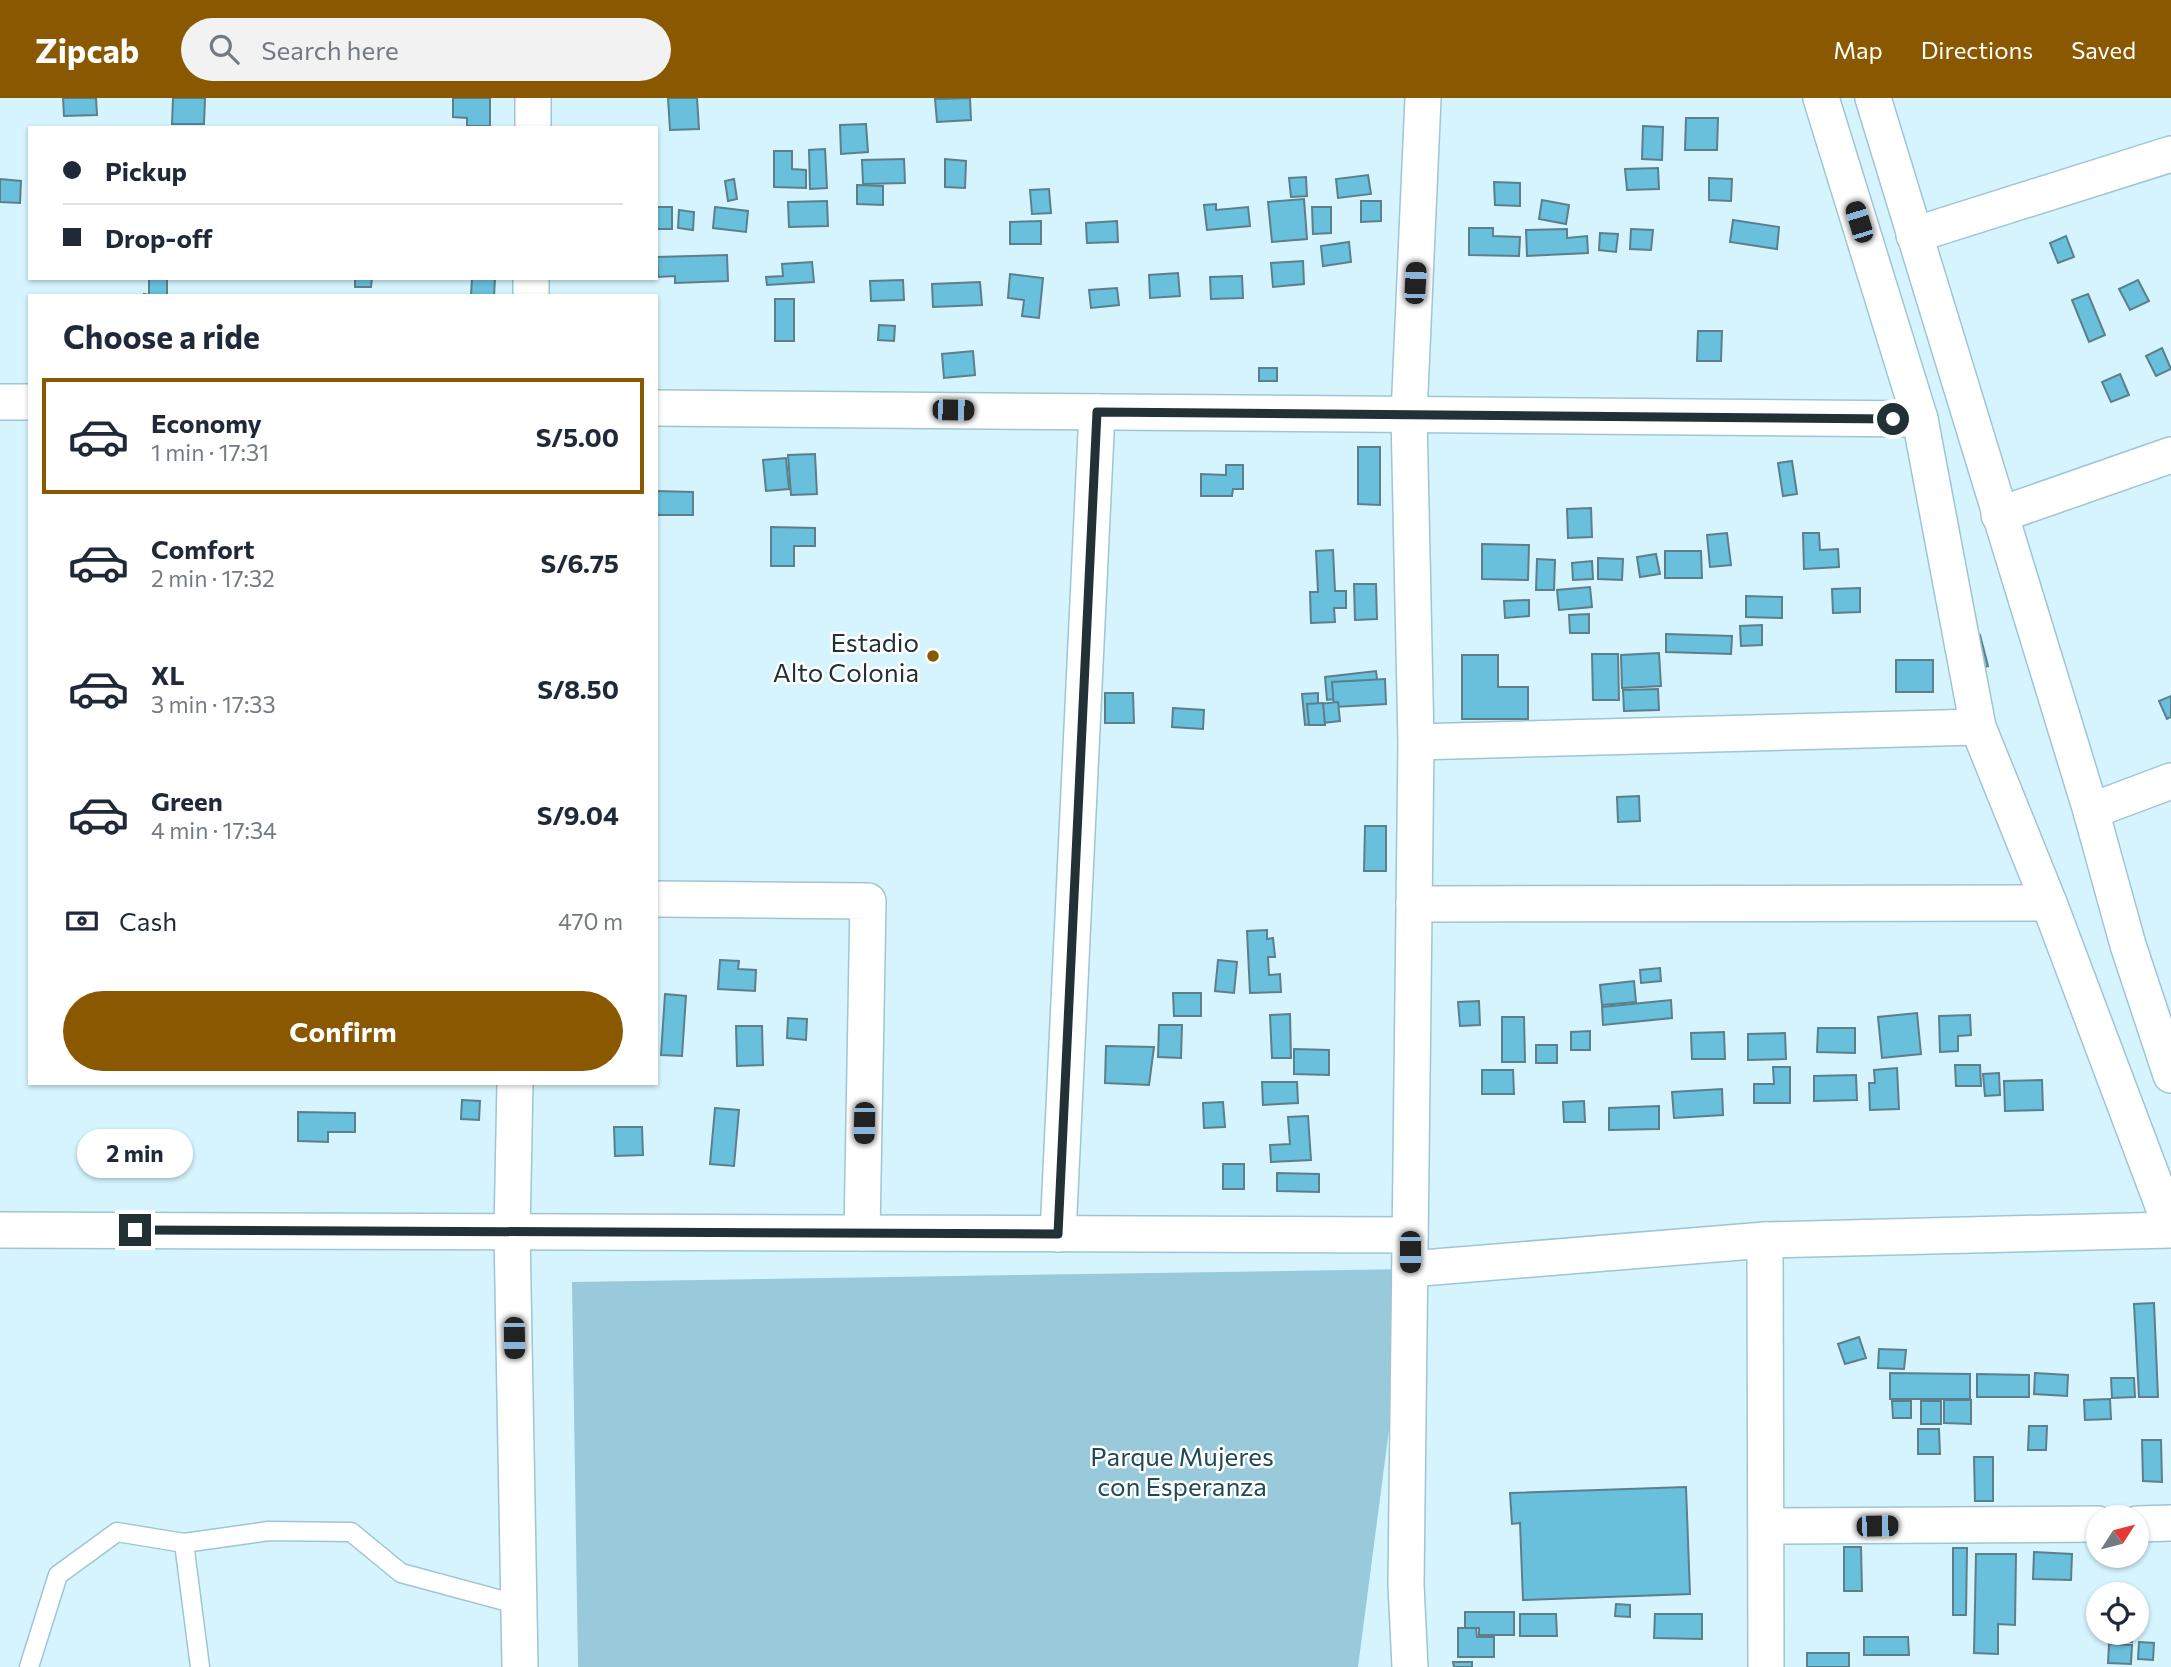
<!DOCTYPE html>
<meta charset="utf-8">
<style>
body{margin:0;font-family:Commissioner,sans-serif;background:#f2f2f3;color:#1f2937;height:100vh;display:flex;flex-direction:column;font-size:26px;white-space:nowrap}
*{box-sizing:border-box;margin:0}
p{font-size:23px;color:#747a83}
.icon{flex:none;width:38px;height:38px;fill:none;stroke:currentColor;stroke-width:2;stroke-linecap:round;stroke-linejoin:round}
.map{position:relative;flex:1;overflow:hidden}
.drawer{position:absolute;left:28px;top:196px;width:630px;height:791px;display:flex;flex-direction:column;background:#fff;border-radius:0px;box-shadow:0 2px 5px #0004}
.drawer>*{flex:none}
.top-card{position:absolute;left:28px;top:28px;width:630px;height:154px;border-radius:0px;box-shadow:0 2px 5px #0004;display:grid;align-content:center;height:154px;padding:0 35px;background:#fff}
.needle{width:46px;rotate:54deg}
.fabs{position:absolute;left:2086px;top:1407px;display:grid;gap:14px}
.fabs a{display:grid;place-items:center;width:63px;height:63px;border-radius:50%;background:#fff;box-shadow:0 2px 5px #0004;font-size:35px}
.end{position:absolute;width:32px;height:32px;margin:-16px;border:9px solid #223136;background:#fff;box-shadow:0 0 0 4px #fff}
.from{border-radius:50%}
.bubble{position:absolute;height:49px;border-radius:24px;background:#fff;box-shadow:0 2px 5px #0004;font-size:23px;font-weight:700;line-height:49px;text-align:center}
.car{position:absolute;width:21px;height:42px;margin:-21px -10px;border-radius:9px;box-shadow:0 0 5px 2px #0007;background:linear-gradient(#222 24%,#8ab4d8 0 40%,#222 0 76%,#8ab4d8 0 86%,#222 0)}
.top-card b{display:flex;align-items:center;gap:24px;height:66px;font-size:26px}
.top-card b+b{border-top:2px solid #e0e1e3}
.top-card i{width:18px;height:18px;background:#1f2937}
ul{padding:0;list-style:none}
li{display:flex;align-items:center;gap:21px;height:116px;margin:0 14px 10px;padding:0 21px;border:4px solid transparent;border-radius:0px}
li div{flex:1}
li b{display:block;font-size:26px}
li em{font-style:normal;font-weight:700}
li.selected{border-color:#8b5802}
li>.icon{width:63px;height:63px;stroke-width:1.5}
h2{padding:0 35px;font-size:32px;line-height:84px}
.pay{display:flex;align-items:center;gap:18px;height:77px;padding:0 35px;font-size:26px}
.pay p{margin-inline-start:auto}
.cta{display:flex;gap:14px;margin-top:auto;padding:14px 35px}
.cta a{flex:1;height:80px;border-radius:42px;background:#8b5802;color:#fff;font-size:28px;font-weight:700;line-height:80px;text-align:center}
header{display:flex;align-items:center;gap:42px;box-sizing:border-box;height:98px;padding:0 35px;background:#8b5802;color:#fff}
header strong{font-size:33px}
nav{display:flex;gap:38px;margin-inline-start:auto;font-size:24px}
.search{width:490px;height:63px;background:#f2f2f3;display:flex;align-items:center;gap:18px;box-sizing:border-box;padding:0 24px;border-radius:38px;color:#747a83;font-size:26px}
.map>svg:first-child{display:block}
.green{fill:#98cadb}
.building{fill:#68c0dd;stroke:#5c7f8b;stroke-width:2}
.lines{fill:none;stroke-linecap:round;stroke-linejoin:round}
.lane-casing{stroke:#a0c5d2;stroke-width:21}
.street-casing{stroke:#a0c5d2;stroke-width:38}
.lane{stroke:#fff;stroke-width:18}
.street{stroke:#fff;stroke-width:35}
.route{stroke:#223136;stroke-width:9}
.poi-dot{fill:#8b5802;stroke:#fff;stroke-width:2.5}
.labels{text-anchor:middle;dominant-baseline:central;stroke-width:5;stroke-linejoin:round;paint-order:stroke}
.poi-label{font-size:26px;fill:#223136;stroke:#fff;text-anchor:end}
.park-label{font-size:26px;fill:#214955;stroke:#fff}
</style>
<header>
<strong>Zipcab</strong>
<div class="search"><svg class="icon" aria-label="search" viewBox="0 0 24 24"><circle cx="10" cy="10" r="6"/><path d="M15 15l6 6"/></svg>Search here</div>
<nav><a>Map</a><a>Directions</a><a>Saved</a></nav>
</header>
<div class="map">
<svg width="2171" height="1569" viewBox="0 0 2171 1569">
<rect width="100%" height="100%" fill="#d5f4fe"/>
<path class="green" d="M1410,1171L1358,1569H578L572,1184Z"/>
<g class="building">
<path d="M63,0H96L97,17L64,18Z"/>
<path d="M173,0H205L204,26H172Z"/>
<path d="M453,0H490V28H467V20L453,19Z"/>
<path d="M668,0H697L699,31L670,32Z"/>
<path d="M970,0L971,22L937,24L935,1Z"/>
<path d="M1686,20H1718L1717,52H1685Z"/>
<path d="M866,26L868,54L841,56L840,27Z"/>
<path d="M1643,28L1663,29L1662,62L1642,61Z"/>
<path d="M825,51L827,90L810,91L809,52Z"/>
<path d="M774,53H792V71L806,72V90L774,89Z"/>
<path d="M904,61L905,85L863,86L862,62Z"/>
<path d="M945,61L966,63L965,90L945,89Z"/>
<path d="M1658,70L1659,91L1627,92L1625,71Z"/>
<path d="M1368,77L1371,96L1338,100L1336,81Z"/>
<path d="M1306,79L1307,98L1291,99L1289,80Z"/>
<path d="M1709,80L1732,81L1731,103L1709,102Z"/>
<path d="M0,81L21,83L20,105L0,104Z"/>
<path d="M734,81L737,101L728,103L725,83Z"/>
<path d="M1494,84L1520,85V108L1495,107Z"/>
<path d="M857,87L883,88V107L857,106Z"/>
<path d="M1049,91L1051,115L1032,116L1030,92Z"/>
<path d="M1304,101L1307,141L1272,144L1268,104Z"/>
<path d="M1542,102L1569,107L1566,126L1539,121Z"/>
<path d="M827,103L828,128L789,129L788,104Z"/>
<path d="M1361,103H1381V123L1361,124Z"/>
<path d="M1216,106V112L1248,109L1250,128L1207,132L1204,107Z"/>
<rect x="656" y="109" width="16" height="22"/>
<path d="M715,109L748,113L746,134L713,130Z"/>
<path d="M1312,109H1331V135L1313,136Z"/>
<path d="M679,112L694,114L693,132L678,130Z"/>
<path d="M1733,122L1779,129L1777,151L1730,144Z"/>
<path d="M1041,123V146H1010V124Z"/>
<path d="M1117,123L1118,144L1087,145L1086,125Z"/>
<path d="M1469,130H1493V138L1520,139L1519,158L1469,157Z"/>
<path d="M1567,131V140L1587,138L1588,155L1527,158L1526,132Z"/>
<path d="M1631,131L1653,132L1651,152L1630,151Z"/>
<path d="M1600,135L1618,136L1616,154L1599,152Z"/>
<path d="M2066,138L2074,159L2058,165L2050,145Z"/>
<path d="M1349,144L1351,164L1323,168L1321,148Z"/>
<path d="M727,157L728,183L675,185V178L658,179L657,159Z"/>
<path d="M1303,163L1304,186L1273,189L1271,165Z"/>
<path d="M812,164L814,184L767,187L766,179L783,178L782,166Z"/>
<path d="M1178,175L1180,198L1150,200L1149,177Z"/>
<path d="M1010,176L1043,180L1039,220L1022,218L1024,202L1008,200Z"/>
<path d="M1242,178L1243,200L1211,201L1210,179Z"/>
<path d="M149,180H167V198H144V196L149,197Z"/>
<path d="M355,180H372L371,189H355Z"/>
<path d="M472,180H495L494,198H471Z"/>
<path d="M903,182L904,202L871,203L870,183Z"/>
<path d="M2138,182L2149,203L2130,212L2119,191Z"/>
<path d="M980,184L982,207L933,209L932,186Z"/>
<path d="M1117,190L1119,207L1091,210L1089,192Z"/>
<path d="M2088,196L2105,237L2089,244L2072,202Z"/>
<rect x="775" y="201" width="19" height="42"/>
<path d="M879,227L895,228L894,243L878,242Z"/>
<path d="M1698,233H1722L1721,263H1697Z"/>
<path d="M2162,250L2171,271L2156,278L2146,258Z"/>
<path d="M973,253L975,277L944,280L942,256Z"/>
<rect x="1259" y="270" width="18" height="13"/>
<path d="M2120,276L2129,297L2111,304L2102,284Z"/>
<path d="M1358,349H1380V407L1358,406Z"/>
<path d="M815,356L817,396L791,397L788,357Z"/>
<path d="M786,360L789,391L766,393L763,362Z"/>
<path d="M1792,363L1797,396L1783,398L1778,365Z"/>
<path d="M1226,367H1243V391H1233L1232,398H1201V376L1226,377Z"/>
<path d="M656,393L693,394V417H656Z"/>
<path d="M1591,410L1592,439L1568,440L1567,411Z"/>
<path d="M771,429L815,430V448H794V468H771Z"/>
<path d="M1727,435L1731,467L1710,469L1707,437Z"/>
<path d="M1803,435H1819L1820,452L1838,451L1839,469L1804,471Z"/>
<path d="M1482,446L1529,447L1528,482L1482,481Z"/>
<path d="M1333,452L1335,493H1346V510H1334L1335,524L1311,525L1310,494H1318L1316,453Z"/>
<path d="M1665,453H1701L1702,480H1665Z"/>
<path d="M1656,456L1660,476L1640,479L1637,459Z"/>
<path d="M1598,460L1623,461L1622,482L1598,481Z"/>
<path d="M1537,461L1555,462L1554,492H1536Z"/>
<path d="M1592,463L1593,481L1573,482L1572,465Z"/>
<path d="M1354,486H1376L1377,521L1355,522Z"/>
<path d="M1590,489L1592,509L1559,512L1557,492Z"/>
<path d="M1860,490V514L1833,515L1832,491Z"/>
<path d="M1746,498L1782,499V520L1746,519Z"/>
<path d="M1529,502V518L1505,520L1504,503Z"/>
<path d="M1589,516V535H1570L1569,517Z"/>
<path d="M1762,527V547L1741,548L1740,528Z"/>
<path d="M1666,536L1732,538L1731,556L1666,554Z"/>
<path d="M1980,537L1988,568L1973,572L1965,541Z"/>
<path d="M1659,555L1661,588L1622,590L1621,557Z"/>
<path d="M1592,556H1618L1619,602H1593Z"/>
<path d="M1462,557H1498V589H1528V621H1462Z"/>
<rect x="1896" y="562" width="37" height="32"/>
<path d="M1376,573L1379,597L1327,602L1325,579Z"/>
<path d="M1385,581L1386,606L1334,609L1332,584Z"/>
<path d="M1658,591L1659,612L1624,613L1623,592Z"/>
<path d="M1105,595H1133L1134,625H1105Z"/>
<path d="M1318,595V606L1338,604L1340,623L1305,627L1302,596Z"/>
<path d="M2171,598V619L2167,621L2159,603Z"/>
<path d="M1323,605L1325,627H1309L1307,606Z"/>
<path d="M1173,610L1204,612L1203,631L1172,629Z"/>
<path d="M1639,698L1640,723L1618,724L1617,699Z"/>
<path d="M1365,728H1386V773H1364Z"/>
<path d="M1267,832V841L1273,840L1275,859H1268L1269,877L1280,876L1281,894L1250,895L1247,833Z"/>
<path d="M720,862L739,863L738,871L756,872L755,893L718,891Z"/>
<path d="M1218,862L1237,864L1234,895L1215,893Z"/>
<path d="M1660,870L1661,883L1641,885L1640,872Z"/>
<path d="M1634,883L1636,904L1602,907L1600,887Z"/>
<path d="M1173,895H1201V918H1174Z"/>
<path d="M665,896L686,898L682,958L661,957Z"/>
<path d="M1671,902L1672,920L1603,927L1602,909Z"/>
<path d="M1479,903L1480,927L1460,928L1458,904Z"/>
<path d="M1917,915L1921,956L1882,960L1878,919Z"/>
<path d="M1290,916L1291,960H1272L1270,917Z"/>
<path d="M1970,917L1971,937L1958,938V953L1940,954L1939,918Z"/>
<path d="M1502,919H1524L1525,964H1502Z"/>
<path d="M788,920L807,921L806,942L787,940Z"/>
<path d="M1159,927H1182L1181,960L1158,959Z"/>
<path d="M736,928H762L763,967L737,968Z"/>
<path d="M1818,930H1855V955L1817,954Z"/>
<path d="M1590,933V952H1571V934Z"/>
<path d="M1724,934L1725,961H1692L1691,935Z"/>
<path d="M1785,935L1786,961L1748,962V936Z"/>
<rect x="1536" y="947" width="21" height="18"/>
<path d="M1106,948L1154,949L1149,987L1105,985Z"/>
<path d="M1294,951L1329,952V977L1294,976Z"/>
<path d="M1955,967H1980L1981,988H1956Z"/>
<path d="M1773,969H1790V1005H1754V986H1774Z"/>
<path d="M1897,970L1899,1011L1870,1012L1869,985H1875L1874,972Z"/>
<path d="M1482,972H1513L1514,996H1482Z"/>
<path d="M1999,975L2000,997L1985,998L1983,976Z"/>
<path d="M1856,977L1857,1002L1814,1003V978Z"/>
<path d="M2042,982L2043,1012L2005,1013L2004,983Z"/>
<path d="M1262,984H1297L1298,1005L1263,1007Z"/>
<path d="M1722,991L1723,1017L1674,1020L1672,994Z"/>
<path d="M462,1002L480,1003L479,1022L461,1021Z"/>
<path d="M1584,1003L1585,1024H1564L1563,1004Z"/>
<path d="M1223,1004L1225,1029L1204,1030L1203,1005Z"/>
<path d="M1659,1008V1031L1609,1032V1010Z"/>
<path d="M715,1010L739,1012L734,1068L710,1066Z"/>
<path d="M298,1014L355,1015V1034H328V1044L298,1043Z"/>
<path d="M1308,1018L1311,1062L1271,1064L1270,1047L1290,1046L1288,1019Z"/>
<path d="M614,1029H642L643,1057L615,1058Z"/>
<rect x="1223" y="1066" width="21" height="25"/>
<path d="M1277,1075L1319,1076V1094L1277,1093Z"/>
<path d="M2154,1205L2158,1299H2139L2134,1206Z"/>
<path d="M1859,1239L1866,1260L1845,1266L1838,1246Z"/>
<path d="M1879,1251L1906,1252L1904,1271L1878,1270Z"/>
<path d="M1890,1275L1970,1276V1301H1890Z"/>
<path d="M2035,1275L2068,1277L2067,1298L2034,1296Z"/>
<path d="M1977,1276L2029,1277V1299H1977Z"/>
<path d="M2111,1280H2134L2135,1299L2112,1300Z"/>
<path d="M2110,1301L2111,1321L2085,1322L2084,1302Z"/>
<path d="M1944,1302H1971V1326L1944,1325Z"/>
<path d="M1892,1303H1911V1320H1893Z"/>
<rect x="1921" y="1303" width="20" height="23"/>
<path d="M2029,1328H2047L2046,1352H2028Z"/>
<path d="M1918,1331H1939L1940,1356H1918Z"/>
<path d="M2142,1342H2161L2162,1384L2143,1383Z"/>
<path d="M1974,1359H1993V1403H1975Z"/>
<path d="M1686,1389L1690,1496L1523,1502L1520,1425L1512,1426L1510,1395Z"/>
<path d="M1844,1449H1861L1862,1493H1844Z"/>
<path d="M1953,1450H1967L1966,1517H1953Z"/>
<path d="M2034,1454L2072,1456L2071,1482L2033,1481Z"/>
<path d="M1976,1456H2016L2015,1527L1998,1526V1556L1974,1555Z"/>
<path d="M1616,1506L1630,1507V1519L1615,1518Z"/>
<path d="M1465,1514H1514V1537H1479V1530H1465Z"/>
<path d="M1520,1516H1556L1557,1538H1520Z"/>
<path d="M1655,1516H1702V1541L1654,1540Z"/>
<path d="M1458,1530H1476L1477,1539H1494V1559H1458Z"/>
<path d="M2118,1535H2133L2132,1544L2118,1542Z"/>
<path d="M1864,1539H1908L1909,1557H1864Z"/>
<path d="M2139,1544L2154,1545L2153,1562L2138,1561Z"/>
<path d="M2109,1546L2132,1547L2131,1566L2108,1565Z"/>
<rect x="1807" y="1555" width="42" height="14"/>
<path d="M1453,1564H1472V1569H1454Z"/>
</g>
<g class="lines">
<g class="lane-casing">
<g id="lane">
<path d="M184,1445L269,1433L351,1434L401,1475L520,1507"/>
<path d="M29,1569L58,1477L117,1434L184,1445L200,1569"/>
</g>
</g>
<g class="street-casing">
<g id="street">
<path d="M1821,0L1920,321L1978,629L2049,805L2171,1129"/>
<path d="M1873,0L2091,713L2128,847L2171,977"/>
<path d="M533,30V0"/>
<path d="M1914,137L2171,56"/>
<path d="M531,198V180"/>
<path d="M0,304H30"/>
<path d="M656,310L1920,321"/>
<path d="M1999,417L2171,357"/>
<path d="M1416,644L1978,629"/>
<path d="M2091,713L2171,683"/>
<path d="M656,801L868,803L862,1135"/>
<path d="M1414,806L2049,805"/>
<path d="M515,985L512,1134L520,1569"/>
<path d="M0,1132L1410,1137"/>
<path d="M1058,1136L1097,314"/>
<path d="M1765,1142L1766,1569"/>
<path d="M1410,1171L1765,1142L2171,1132"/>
<path d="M2137,1426L2171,1425"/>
<path d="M1766,1428L2098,1426"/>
<path d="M1410,1569L1406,1487L1416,644L1409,317L1423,0"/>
</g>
</g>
<use href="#lane" class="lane"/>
<use href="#street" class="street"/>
</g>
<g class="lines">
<path class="route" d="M135,1132L1058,1136L1097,314L1893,321"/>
</g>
<circle class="poi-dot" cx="933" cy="558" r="7"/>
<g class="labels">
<g class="poi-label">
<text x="919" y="543">Estadio<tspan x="919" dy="30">Alto Colonia</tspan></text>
</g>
<g class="park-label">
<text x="1182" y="1357">Parque Mujeres<tspan x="1182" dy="30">con Esperanza</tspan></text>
</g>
</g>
</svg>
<div class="fabs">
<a><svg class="needle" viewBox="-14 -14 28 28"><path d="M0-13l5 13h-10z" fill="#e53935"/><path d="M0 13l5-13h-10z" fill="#747a83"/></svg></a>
<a><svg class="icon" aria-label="locate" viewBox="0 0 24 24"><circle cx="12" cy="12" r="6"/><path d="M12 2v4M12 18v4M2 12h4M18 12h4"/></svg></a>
</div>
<i class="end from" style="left:1893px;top:321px"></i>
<i class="end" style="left:135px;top:1132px"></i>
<div class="bubble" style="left:77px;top:1031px;width:116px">2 min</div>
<i class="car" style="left:1859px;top:124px;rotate:343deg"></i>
<i class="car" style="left:1415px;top:185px;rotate:3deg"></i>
<i class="car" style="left:953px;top:312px;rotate:91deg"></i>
<i class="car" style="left:864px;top:1025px;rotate:181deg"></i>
<i class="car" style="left:1410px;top:1154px;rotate:180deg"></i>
<i class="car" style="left:514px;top:1240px;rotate:179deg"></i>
<i class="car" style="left:1877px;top:1428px;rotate:89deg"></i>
<div class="top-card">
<b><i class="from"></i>Pickup</b>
<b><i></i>Drop-off</b>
</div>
<section class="drawer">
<h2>Choose a ride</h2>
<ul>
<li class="selected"><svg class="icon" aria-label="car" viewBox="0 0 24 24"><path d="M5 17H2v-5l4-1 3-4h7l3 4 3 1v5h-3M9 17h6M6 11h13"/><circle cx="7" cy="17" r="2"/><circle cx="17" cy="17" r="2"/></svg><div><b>Economy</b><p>1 min · 17:31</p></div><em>S/5.00</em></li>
<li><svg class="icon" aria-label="car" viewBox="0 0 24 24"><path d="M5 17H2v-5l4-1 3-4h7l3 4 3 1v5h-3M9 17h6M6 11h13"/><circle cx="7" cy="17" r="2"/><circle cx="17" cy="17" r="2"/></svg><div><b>Comfort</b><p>2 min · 17:32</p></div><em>S/6.75</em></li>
<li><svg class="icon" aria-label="car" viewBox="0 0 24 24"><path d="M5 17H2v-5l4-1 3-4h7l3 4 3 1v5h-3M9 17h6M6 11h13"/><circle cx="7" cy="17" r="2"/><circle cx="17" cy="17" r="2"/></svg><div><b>XL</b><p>3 min · 17:33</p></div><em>S/8.50</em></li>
<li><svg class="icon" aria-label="car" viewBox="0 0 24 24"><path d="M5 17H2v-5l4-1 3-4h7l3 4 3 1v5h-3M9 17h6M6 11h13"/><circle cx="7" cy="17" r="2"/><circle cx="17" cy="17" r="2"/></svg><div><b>Green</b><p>4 min · 17:34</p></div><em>S/9.04</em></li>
</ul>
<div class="pay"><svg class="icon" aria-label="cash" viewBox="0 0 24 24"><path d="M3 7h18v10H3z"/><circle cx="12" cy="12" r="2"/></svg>Cash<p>470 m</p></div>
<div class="cta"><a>Confirm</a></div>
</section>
</div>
